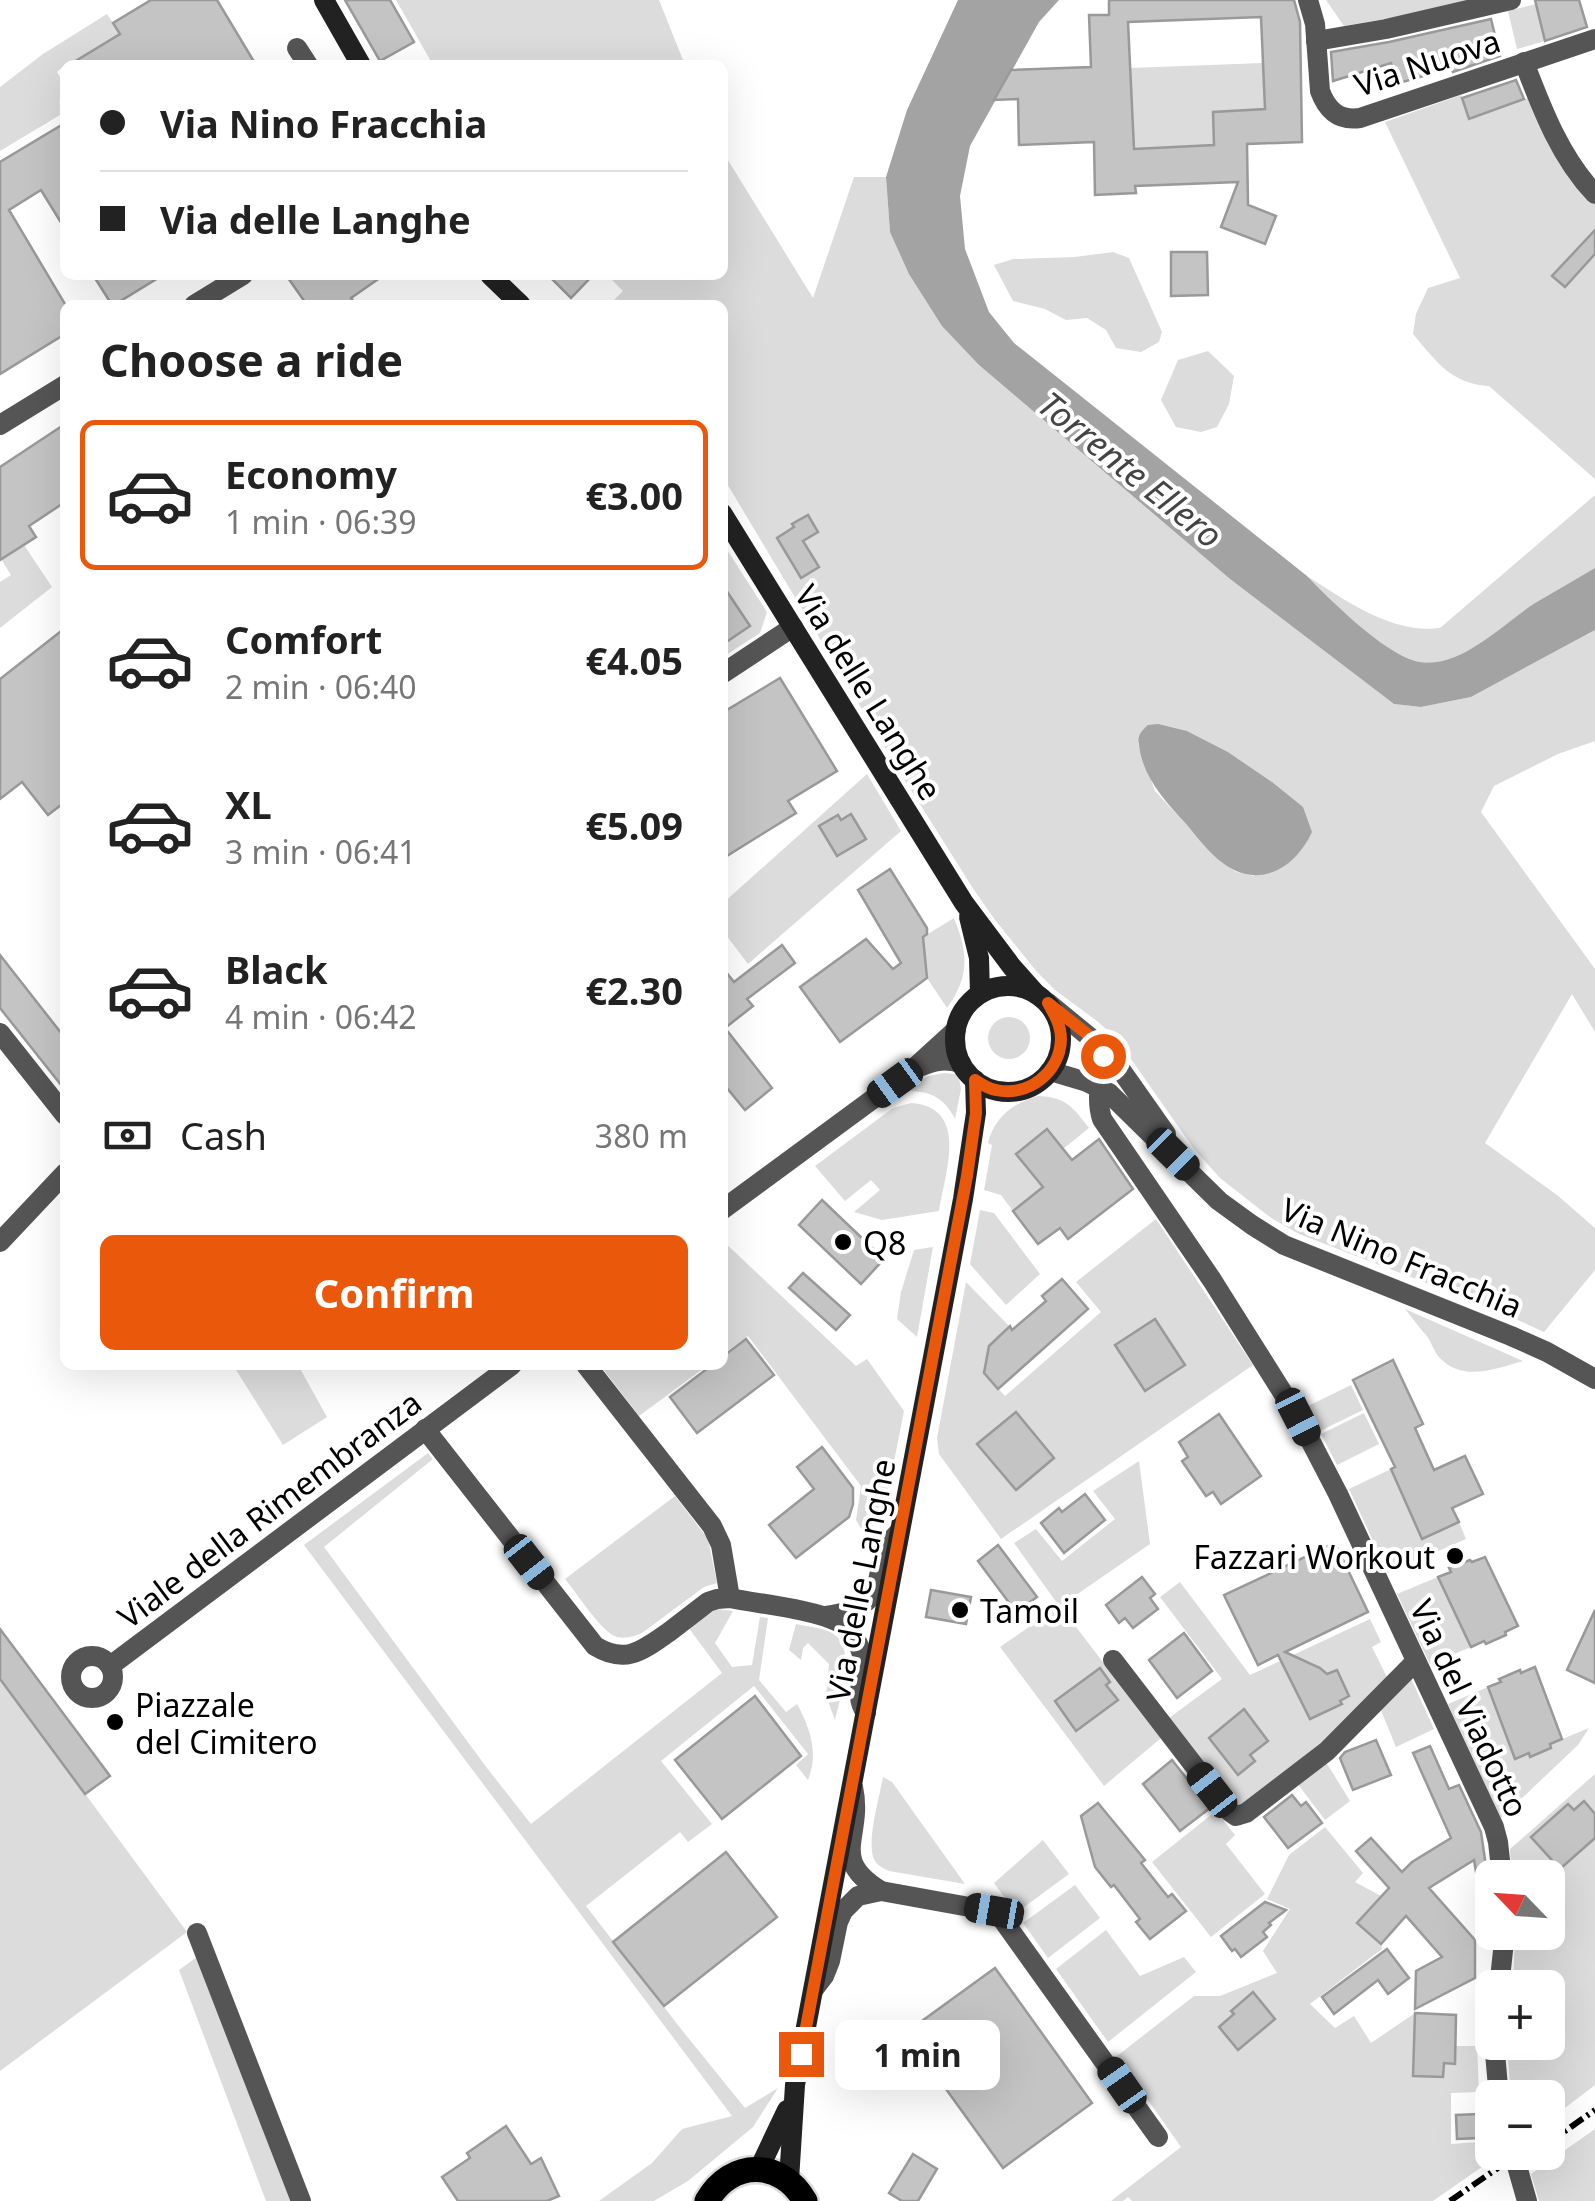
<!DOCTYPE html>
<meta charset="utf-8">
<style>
body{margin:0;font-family:"Noto Sans",sans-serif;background:#f6f6f6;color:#222;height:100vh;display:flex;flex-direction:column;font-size:38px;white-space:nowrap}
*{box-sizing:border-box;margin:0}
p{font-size:32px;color:#767676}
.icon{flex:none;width:55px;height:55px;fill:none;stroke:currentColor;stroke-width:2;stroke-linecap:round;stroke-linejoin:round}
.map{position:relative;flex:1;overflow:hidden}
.side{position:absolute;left:60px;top:300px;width:668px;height:1070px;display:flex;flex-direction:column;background:#fff;border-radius:15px;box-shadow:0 10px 40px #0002}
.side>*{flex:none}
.banner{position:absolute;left:60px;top:60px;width:668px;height:220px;border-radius:15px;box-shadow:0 10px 40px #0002;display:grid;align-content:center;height:220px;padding:0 40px;background:#fff}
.needle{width:65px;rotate:295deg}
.controls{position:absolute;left:1475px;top:1860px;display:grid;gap:20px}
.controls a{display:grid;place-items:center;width:90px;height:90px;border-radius:15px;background:#fff;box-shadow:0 10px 40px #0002;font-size:50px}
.end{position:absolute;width:45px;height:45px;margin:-22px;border:12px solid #ea580c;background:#fff;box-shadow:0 0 0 5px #fff}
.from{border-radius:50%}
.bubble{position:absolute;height:70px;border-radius:15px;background:#fff;box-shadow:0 10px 40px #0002;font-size:32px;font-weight:700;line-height:70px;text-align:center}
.car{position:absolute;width:30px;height:60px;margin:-30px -15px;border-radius:12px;box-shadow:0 0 8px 2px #0007;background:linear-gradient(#222 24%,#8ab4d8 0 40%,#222 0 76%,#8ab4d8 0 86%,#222 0)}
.banner b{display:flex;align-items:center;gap:35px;height:95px;font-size:38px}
.banner b+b{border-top:2px solid #e0e0e0}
.banner i{width:25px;height:25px;background:#222}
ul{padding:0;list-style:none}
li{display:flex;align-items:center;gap:30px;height:150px;margin:0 20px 15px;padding:0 20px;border:5px solid transparent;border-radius:15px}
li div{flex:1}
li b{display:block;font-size:38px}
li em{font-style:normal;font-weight:700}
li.current{border-color:#ea580c}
li>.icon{width:90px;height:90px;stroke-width:1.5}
h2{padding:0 40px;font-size:45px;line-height:120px}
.pay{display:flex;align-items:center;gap:25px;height:110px;padding:0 40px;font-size:38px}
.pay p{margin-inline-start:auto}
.primary-button{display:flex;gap:20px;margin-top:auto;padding:20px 40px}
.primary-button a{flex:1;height:115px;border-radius:15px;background:#ea580c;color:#fff;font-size:40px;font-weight:700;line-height:115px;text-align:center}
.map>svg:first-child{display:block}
.green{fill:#dcdcdc;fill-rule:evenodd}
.water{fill:#a3a3a3}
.building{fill:#c4c4c4;stroke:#999;stroke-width:2.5;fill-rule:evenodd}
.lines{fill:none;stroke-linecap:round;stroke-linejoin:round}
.primary-casing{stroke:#dbdbdb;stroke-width:30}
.minor{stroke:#555;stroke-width:20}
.tertiary{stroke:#555;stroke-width:20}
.secondary{stroke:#222;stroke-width:20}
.primary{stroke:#000;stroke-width:25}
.rail{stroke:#000;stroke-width:6;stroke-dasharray:15 5 2.5 5;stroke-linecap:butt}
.route{stroke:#ea580c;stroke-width:12}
.poi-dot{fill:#000;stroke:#fff;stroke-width:4}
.labels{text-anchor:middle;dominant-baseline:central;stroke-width:8;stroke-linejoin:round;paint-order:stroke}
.street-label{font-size:32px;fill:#000;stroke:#fff}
.poi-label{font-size:32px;fill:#000;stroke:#fff;text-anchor:start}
.water-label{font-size:35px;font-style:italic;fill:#444;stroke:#fff}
</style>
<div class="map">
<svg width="1595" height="2201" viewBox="0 0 1595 2201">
<rect width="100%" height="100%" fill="#fff"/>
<g class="green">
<path d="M396,0H659L685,65H433Z"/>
<path d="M1326,0H1474L1419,13L1344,26Z"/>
<path d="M1536,4L1545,41L1517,49L1508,11Z"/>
<path d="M107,14L120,34L69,65H65L57,72L65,85V98L59,102L65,112L0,151V87L43,54Z"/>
<path d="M1263,63L1265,109L1214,145L1134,149L1130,68Z"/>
<path d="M1461,95L1469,119L1531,97L1589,199L1595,205V479L1489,386C1451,384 1436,361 1413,334L1416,314L1428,288L1460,278L1385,122Z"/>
<path d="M723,152L813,298L854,177H886L890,232L979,365L1230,579L1394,704L1421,707L1471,697L1595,630V741L1558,754L1494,786L1481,812L1595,969V1032L1572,994L1485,1143L1557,1195L1595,1228V1270L1544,1332L1494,1309L1299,1234L1271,1218L1220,1178L1194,1149L1117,1039L1097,1021L1055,990L1037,972L995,920L974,890L899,771L723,477L722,305H609L623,291L607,275H722ZM1187,731L1228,752L1272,782L1254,876L1236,872L1221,862L1155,791L1138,743Z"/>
<path d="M1113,252L1129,258L1162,332L1159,342L1141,352L1116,348L1106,330L1087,318L1066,320L1045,309L1013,301L994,265L1013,259L1075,257Z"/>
<path d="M1208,351L1234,376L1229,404L1217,427L1201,432L1176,427L1161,400L1178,360Z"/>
<path d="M1595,495V568C1575,580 1555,591 1535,603C1502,624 1458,672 1415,661C1383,652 1330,601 1307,576C1347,601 1391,634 1440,628Z"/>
<path d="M722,542L767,612L760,633L723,657Z"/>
<path d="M24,545L52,587L0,628V582L11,575L1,559Z"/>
<path d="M867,774L901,831L748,964L723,931L722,904Z"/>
<path d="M954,918C968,953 970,976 947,1008L927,978L923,937Z"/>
<circle cx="1009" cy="1038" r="21"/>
<path d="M944,1073L956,1074L959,1078L961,1089L955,1119C944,1097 930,1091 906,1091L928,1076Z"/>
<path d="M1038,1096C1066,1097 1073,1107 1089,1128L1063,1149L1046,1129L1017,1154L1044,1186L1013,1211L1001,1195L984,1190L992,1145L988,1143C994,1118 1013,1103 1038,1096Z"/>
<path d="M911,1103C970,1107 945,1174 939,1211L882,1220L854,1212L880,1190L871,1180L845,1201L815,1166L893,1108Z"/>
<path d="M980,1210L994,1213L1040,1274L1006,1305L970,1264Z"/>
<path d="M1156,1219L1253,1365L1001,1539L939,1454L937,1438L966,1282L1009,1326L989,1346L984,1373L1005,1396L1101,1312L1076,1282Z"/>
<path d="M723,1241L856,1366L867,1359L904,1411L889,1487L878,1510L868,1541L856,1520L861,1486L748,1336L723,1354Z"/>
<path d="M933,1247L917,1337L897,1319L901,1292L914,1250Z"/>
<path d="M1405,1309L1523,1361C1495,1369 1461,1383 1438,1356C1433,1349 1431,1341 1426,1335C1418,1326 1412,1318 1405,1309Z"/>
<path d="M233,1365H298L327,1417L283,1445Z"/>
<path d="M600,1365H708L639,1416Z"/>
<path d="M1351,1385L1363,1410L1320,1431L1308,1406Z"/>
<path d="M1364,1413L1379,1444L1337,1465L1321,1434Z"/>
<path d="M428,1453L433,1459L324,1547L487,1768L531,1824L722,1673L688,1627L717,1609L733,1611L715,1643L732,1667L752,1665L760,1617L768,1618L759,1680L786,1712L797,1704C810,1728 819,1753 808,1780L796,1765L808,1754L754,1686L661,1761L712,1824L688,1842L680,1832L586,1906L681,2029L745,2108L778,2088L753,2127L688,2181L654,2201H599L652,2163L682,2129L732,2116L304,1545Z"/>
<path d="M1139,1461L1150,1544L1060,1606L1161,1738L1104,1786L1000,1647L1059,1606L1014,1543L1036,1529L1062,1561L1115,1519L1093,1491Z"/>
<path d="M1391,1469L1422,1539L1459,1522L1466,1539L1388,1573L1349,1489Z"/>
<path d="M675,1496L708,1539L717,1583L704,1587L642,1633C634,1636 627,1639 617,1637C601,1632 577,1593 565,1579Z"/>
<path d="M1438,1577L1471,1647L1430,1664L1397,1594Z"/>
<path d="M1180,1582L1250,1675L1370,1619L1381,1642L1372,1647L1388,1679L1324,1745L1239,1809L1169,1718L1222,1679L1160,1597Z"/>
<path d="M796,1624C808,1627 824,1627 835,1635C856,1651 840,1698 835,1720L826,1696L829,1664L808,1643L803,1648L801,1660L789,1650Z"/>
<path d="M0,1629L110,1776L86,1795L187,1932L0,2071Z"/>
<path d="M1410,1676L1434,1729L1396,1747L1380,1708Z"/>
<path d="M1488,1687L1515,1759L1529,1753L1530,1756L1550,1744L1589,1728L1578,1745L1501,1818L1448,1704Z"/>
<path d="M1326,1762L1350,1801L1325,1820L1297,1783Z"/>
<path d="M1595,1774V2085L1548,2121V2098L1511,2097L1507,2043L1548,2042V1988L1513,1987L1515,1933L1548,1932V1878L1512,1877L1510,1849Z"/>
<path d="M883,1777L892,1782L965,1884L889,1871C883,1868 878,1866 875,1861C865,1846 880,1795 883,1777Z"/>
<path d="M1216,1811L1235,1835L1226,1844L1265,1894L1211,1937L1152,1862Z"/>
<path d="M1325,1827L1363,1873L1355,1882L1381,1896L1357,1923L1381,1944L1382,1949L1310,2004L1335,2028L1354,2016L1371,2043L1415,2013L1413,2075L1444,2063H1455V2046H1477L1479,2092L1451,2093V2144L1492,2141V2152L1502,2153L1433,2201H1132L1128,2197L1123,2201H1111L1181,2147L1117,2056L1194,1996H1220L1277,1973L1263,1951L1290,1909L1267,1899L1289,1855Z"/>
<path d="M1043,1840L1069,1874L1016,1913L994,1883Z"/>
<path d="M1075,1885L1100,1918L1048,1958L1023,1923Z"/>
<path d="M1106,1930L1140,1976L1184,1957L1196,1972L1108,2042L1056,1969Z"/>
<path d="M197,1957L290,2201H266L179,1970Z"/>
<path d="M1595,2129V2201H1539L1531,2174Z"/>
</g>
<g class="water">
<path d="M958,0H1059L1039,22L970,146L960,196L965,249L989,312L1014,343L1307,576C1330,600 1383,652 1415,661C1458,672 1502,624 1535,603C1555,591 1575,580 1595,568V630L1471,697L1421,707L1394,704L1230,579L979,365L942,326L909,274L890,232L886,177L907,110Z"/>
<path d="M1158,724L1187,731L1228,752L1272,782L1303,807L1312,832C1296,867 1260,890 1224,864C1210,854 1198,838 1186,824C1165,801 1143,778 1139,745C1137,736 1141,731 1148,725Z"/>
</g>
<g class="building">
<path d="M151,0H217L256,65H69L120,34L113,23Z"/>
<path d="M345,0H390L414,42L380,61Z"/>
<path d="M1109,0H1294L1300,22L1302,142L1247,144L1248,205L1276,216L1265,244L1221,227L1238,182L1135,186L1136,193L1095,195L1094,142L1019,145L1018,99L994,100L1011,70L1091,67L1089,15H1109ZM1261,17L1265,109L1213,112L1214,145L1134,149L1128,22Z"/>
<path d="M1535,0H1579L1587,27L1545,41Z"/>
<path d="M1491,19L1500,56L1453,72L1451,68L1396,84L1391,63L1333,81L1331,52L1389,42Z"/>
<path d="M1516,80L1524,99L1469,119L1462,98Z"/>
<path d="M65,123V229L41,190L9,210L65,304V334L0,374V162Z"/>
<path d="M1595,230V254L1565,287L1552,276Z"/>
<path d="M1171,252H1207L1208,295L1171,296Z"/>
<path d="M93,275H163L114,305H112Z"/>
<path d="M286,275H384L351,298L356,305H307Z"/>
<path d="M548,275H593L571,298Z"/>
<path d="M65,424V502L29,526L36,537L0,560V467Z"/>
<path d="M808,515L818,532L803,541L819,567L801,578L777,538L794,527L792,524Z"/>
<path d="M722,584L750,626L722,645Z"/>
<path d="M65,628V802L48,815L22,782L0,799V679Z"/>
<path d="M780,678L837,771L788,801L796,813L722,859V713Z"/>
<path d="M851,814L866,839L837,856L819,826L838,815L841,820Z"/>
<path d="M890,869L927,928V934L923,937L927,978L840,1042L800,987L866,939L893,969L901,963L858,890Z"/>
<path d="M782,945L795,963L747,999L753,1006L725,1028L772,1088L745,1110L722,1082V967L734,982Z"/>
<path d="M0,955L65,1038V1090L0,1008Z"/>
<path d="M1047,1129L1072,1160L1099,1139L1133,1189L1068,1239L1060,1228L1038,1244L1013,1211L1043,1187L1016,1154Z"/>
<path d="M822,1200L884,1259L861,1284L799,1225Z"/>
<path d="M803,1273L850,1315L836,1330L789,1288Z"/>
<path d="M1062,1279L1088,1309L998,1389L984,1373L989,1346L1010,1326L1012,1330L1046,1301L1042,1296Z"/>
<path d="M1155,1319L1185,1365L1145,1391L1115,1345Z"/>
<path d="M746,1339L774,1375L697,1433L670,1397L712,1365H722V1357Z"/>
<path d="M1393,1360L1423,1424L1415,1428L1434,1470L1465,1456L1483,1494L1452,1508L1459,1522L1422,1539L1391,1469L1395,1467L1353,1380Z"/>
<path d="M1016,1412L1054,1458L1016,1490L977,1444Z"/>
<path d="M1219,1414L1261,1476L1221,1504L1213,1492L1206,1496L1182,1461L1188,1457L1179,1442Z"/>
<path d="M822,1447L853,1488V1504L849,1517L796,1558L769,1525L814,1489L797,1467Z"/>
<path d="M1085,1494L1105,1520L1064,1553L1041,1523L1059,1508L1062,1512Z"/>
<path d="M1335,1543L1368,1612L1285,1652L1320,1668L1327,1674L1337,1670L1349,1696L1340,1701L1342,1704L1310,1719L1278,1655L1258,1665L1224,1595Z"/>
<path d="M998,1545L1037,1597L1016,1612L978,1561Z"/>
<path d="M1485,1557L1518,1626L1505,1632L1506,1635L1486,1644L1484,1641L1471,1647L1438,1577L1451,1572L1449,1568L1470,1560L1472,1562Z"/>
<path d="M1142,1577L1155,1594L1150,1598L1158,1609L1133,1628L1125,1618L1119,1623L1106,1605Z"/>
<path d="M931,1590L971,1597L966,1624L926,1617Z"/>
<path d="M1595,1610V1683L1567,1670Z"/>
<path d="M0,1629L110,1776L85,1794L0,1679Z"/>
<path d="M1184,1633L1212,1671L1177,1698L1149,1660Z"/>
<path d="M1535,1667L1562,1739L1550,1744L1551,1748L1530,1757L1529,1753L1515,1759L1488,1687L1501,1682L1499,1679L1520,1670L1521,1673Z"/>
<path d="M1100,1668L1110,1682L1106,1685L1118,1700L1076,1731L1055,1701Z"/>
<path d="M755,1696L801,1756L722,1819L675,1760Z"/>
<path d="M1244,1709L1268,1741L1250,1755L1255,1761L1238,1775L1209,1738Z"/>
<path d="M1376,1740L1391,1775L1353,1790L1340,1758L1345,1752Z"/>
<path d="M1430,1746L1449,1789L1459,1785L1481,1832L1488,1880L1492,1888V1912L1483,1913L1474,1860L1429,1888L1475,1940V1978L1415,2009L1416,1971L1442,1957L1406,1916L1381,1944L1357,1923L1389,1888L1356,1851L1371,1838L1402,1872L1412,1862L1451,1838L1413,1753Z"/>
<path d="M1172,1760L1210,1808L1180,1831L1143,1784Z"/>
<path d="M1292,1795L1301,1806L1306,1802L1322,1823L1288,1848L1264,1817Z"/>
<path d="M1584,1801L1595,1814V1838L1560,1869L1531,1837L1568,1804L1574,1810Z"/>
<path d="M1098,1803L1145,1860L1141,1863L1168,1897L1172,1894L1186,1911L1150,1939L1136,1922L1140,1919L1114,1885L1111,1887L1095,1867L1081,1816Z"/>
<path d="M726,1852L777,1917L664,2006L613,1942Z"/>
<path d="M1265,1902L1286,1910L1269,1923L1271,1925L1263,1932L1267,1937L1241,1957L1235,1949L1232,1951L1221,1936Z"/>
<path d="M1387,1949L1409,1978L1388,1994L1378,1980L1334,2014L1322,1997Z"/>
<path d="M995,1968L1092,2103L1003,2168L912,2042L915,2026Z"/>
<path d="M1253,1992L1275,2019L1238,2050L1219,2027L1234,2014L1231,2011Z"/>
<path d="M1415,2013L1456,2015L1455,2064L1444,2063L1443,2077L1413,2076Z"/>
<path d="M1479,2114L1480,2138L1457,2139L1456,2115Z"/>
<path d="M506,2126L531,2164L541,2158L559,2196L547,2201H458L442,2177L470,2158L467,2153Z"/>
<path d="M913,2154L937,2169L918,2201H902L889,2193Z"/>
</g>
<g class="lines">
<g class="primary-casing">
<path id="primary" d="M707,2201C731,2159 781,2159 805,2201"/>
</g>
<g class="minor">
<path d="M1308,0L1315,24L1320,91C1327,110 1339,121 1360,118L1595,39"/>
<path d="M1316,41L1386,29L1511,0"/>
<path d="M297,48L308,65"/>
<path d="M1524,62C1542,109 1560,157 1595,194"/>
<path d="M194,305L243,275"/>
<path d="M0,425L65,385"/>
<path d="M722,674L793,627"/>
<path d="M0,1033L65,1115"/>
<path d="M1101,1045C1105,1070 1094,1094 1102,1119L1212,1280L1298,1417L1338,1494L1494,1827L1498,1842L1502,1878"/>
<path d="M922,1066C935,1060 946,1059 961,1063"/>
<path d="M722,1210L911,1071L956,1030"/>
<path d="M0,1242L65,1173"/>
<path d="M586,1365L712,1526L721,1545L730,1598"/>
<path d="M425,1429L595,1646C626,1665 643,1650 669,1632C682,1622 695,1612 708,1602L717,1599L730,1598C759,1604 813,1609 838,1622C851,1629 861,1645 863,1660C865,1680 853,1695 866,1713"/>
<path d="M826,1616C901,1606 864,1565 898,1533"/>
<circle cx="92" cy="1677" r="21"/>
<path d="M1113,1660L1229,1811L1236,1816L1246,1813L1327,1751L1416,1661"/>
<path d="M110,1666L512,1365"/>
<path d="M853,1787C864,1837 827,1858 881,1891"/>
<path d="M197,1933L301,2201"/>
<path d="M1499,1988L1505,1932"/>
<path d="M814,1989L824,1976L830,1961L838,1922L843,1911L858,1896L881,1891L997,1912L1158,2137"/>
<path d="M1494,2042L1499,2098"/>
<path d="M1513,2152L1527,2201"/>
</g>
<g class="tertiary">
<path d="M1048,1003L1109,1053L1166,1134"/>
<path d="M1050,1071L1087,1082L1109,1093L1219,1201L1252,1225L1284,1245L1511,1336L1547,1352L1595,1379"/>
</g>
<g class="secondary">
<path d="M324,0L361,65"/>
<path d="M490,275L521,305"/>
<path d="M722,513L964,903L1012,967L1036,994"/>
<path d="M969,917L979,958L980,994"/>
<circle cx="1008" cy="1039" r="53"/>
<path d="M759,2169L787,2110"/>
<path d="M789,2180L795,2085L963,1199L976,1113L975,1080"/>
</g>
<use href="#primary" class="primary"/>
<g class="rail">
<path d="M1548,2143L1595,2110"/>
<path d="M1450,2201L1521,2152"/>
</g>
</g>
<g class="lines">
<path class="route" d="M801,2054L967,1176L976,1113L975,1080C981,1084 989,1089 996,1090C1028,1097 1060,1073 1061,1039C1061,1026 1055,1015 1048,1003L1101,1045L1103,1056"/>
</g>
<g class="poi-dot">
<circle cx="843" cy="1242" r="10"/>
<circle cx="1455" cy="1556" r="10"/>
<circle cx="960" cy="1610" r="10"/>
<circle cx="115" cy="1722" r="10"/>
</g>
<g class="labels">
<g class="street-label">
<text transform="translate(1427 62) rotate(-18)">Via Nuova</text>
<text transform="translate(869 692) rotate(58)">Via delle Langhe</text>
<text transform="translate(1402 1257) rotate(23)">Via Nino Fracchia</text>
<text transform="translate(269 1509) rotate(-37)">Viale della Rimembranza</text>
<text transform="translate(860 1580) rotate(-79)">Via delle Langhe</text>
<text transform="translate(1470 1708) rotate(65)">Via del Viadotto</text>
</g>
<g class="poi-label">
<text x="863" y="1242">Q8</text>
<text x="1435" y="1556" text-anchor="end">Fazzari Workout</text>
<text x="980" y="1610">Tamoil</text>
<text x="135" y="1704">Piazzale<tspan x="135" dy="37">del Cimitero</tspan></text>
</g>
<g class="water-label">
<text transform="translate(1131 469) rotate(39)">Torrente Ellero</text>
</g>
</g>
</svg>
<div class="controls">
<a><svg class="needle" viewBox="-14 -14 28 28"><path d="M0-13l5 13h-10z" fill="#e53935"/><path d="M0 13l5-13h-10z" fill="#767676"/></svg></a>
<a>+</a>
<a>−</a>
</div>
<i class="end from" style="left:1103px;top:1056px"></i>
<i class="end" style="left:801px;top:2054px"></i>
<div class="bubble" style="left:835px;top:2020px;width:165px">1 min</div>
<i class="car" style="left:895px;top:1083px;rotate:234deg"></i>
<i class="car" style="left:1173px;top:1154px;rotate:135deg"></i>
<i class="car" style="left:1298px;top:1417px;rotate:153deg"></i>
<i class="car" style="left:529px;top:1562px;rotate:142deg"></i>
<i class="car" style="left:1212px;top:1790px;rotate:322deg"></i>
<i class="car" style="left:994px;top:1911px;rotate:280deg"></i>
<i class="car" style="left:1122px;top:2085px;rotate:325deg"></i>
<div class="banner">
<b><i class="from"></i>Via Nino Fracchia</b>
<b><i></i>Via delle Langhe</b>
</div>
<section class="side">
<h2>Choose a ride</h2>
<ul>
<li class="current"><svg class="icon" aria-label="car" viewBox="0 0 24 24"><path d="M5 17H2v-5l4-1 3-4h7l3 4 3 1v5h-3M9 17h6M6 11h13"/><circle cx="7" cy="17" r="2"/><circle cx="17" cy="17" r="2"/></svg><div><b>Economy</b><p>1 min · 06:39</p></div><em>€3.00</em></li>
<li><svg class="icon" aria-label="car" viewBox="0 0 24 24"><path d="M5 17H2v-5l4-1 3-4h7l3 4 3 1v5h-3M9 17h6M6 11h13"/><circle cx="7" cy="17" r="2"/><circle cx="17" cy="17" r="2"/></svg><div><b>Comfort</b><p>2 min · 06:40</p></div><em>€4.05</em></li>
<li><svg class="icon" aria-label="car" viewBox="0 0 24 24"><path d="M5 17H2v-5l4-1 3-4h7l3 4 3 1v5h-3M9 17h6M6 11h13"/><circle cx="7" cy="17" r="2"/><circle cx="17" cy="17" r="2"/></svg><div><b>XL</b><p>3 min · 06:41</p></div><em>€5.09</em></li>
<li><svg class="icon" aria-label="car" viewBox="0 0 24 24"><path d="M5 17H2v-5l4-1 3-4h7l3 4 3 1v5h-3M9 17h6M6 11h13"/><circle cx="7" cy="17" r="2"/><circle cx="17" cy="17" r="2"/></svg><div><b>Black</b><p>4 min · 06:42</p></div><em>€2.30</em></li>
</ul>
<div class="pay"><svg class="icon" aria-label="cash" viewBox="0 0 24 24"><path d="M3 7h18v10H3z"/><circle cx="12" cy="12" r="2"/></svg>Cash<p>380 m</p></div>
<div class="primary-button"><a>Confirm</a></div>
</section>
</div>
